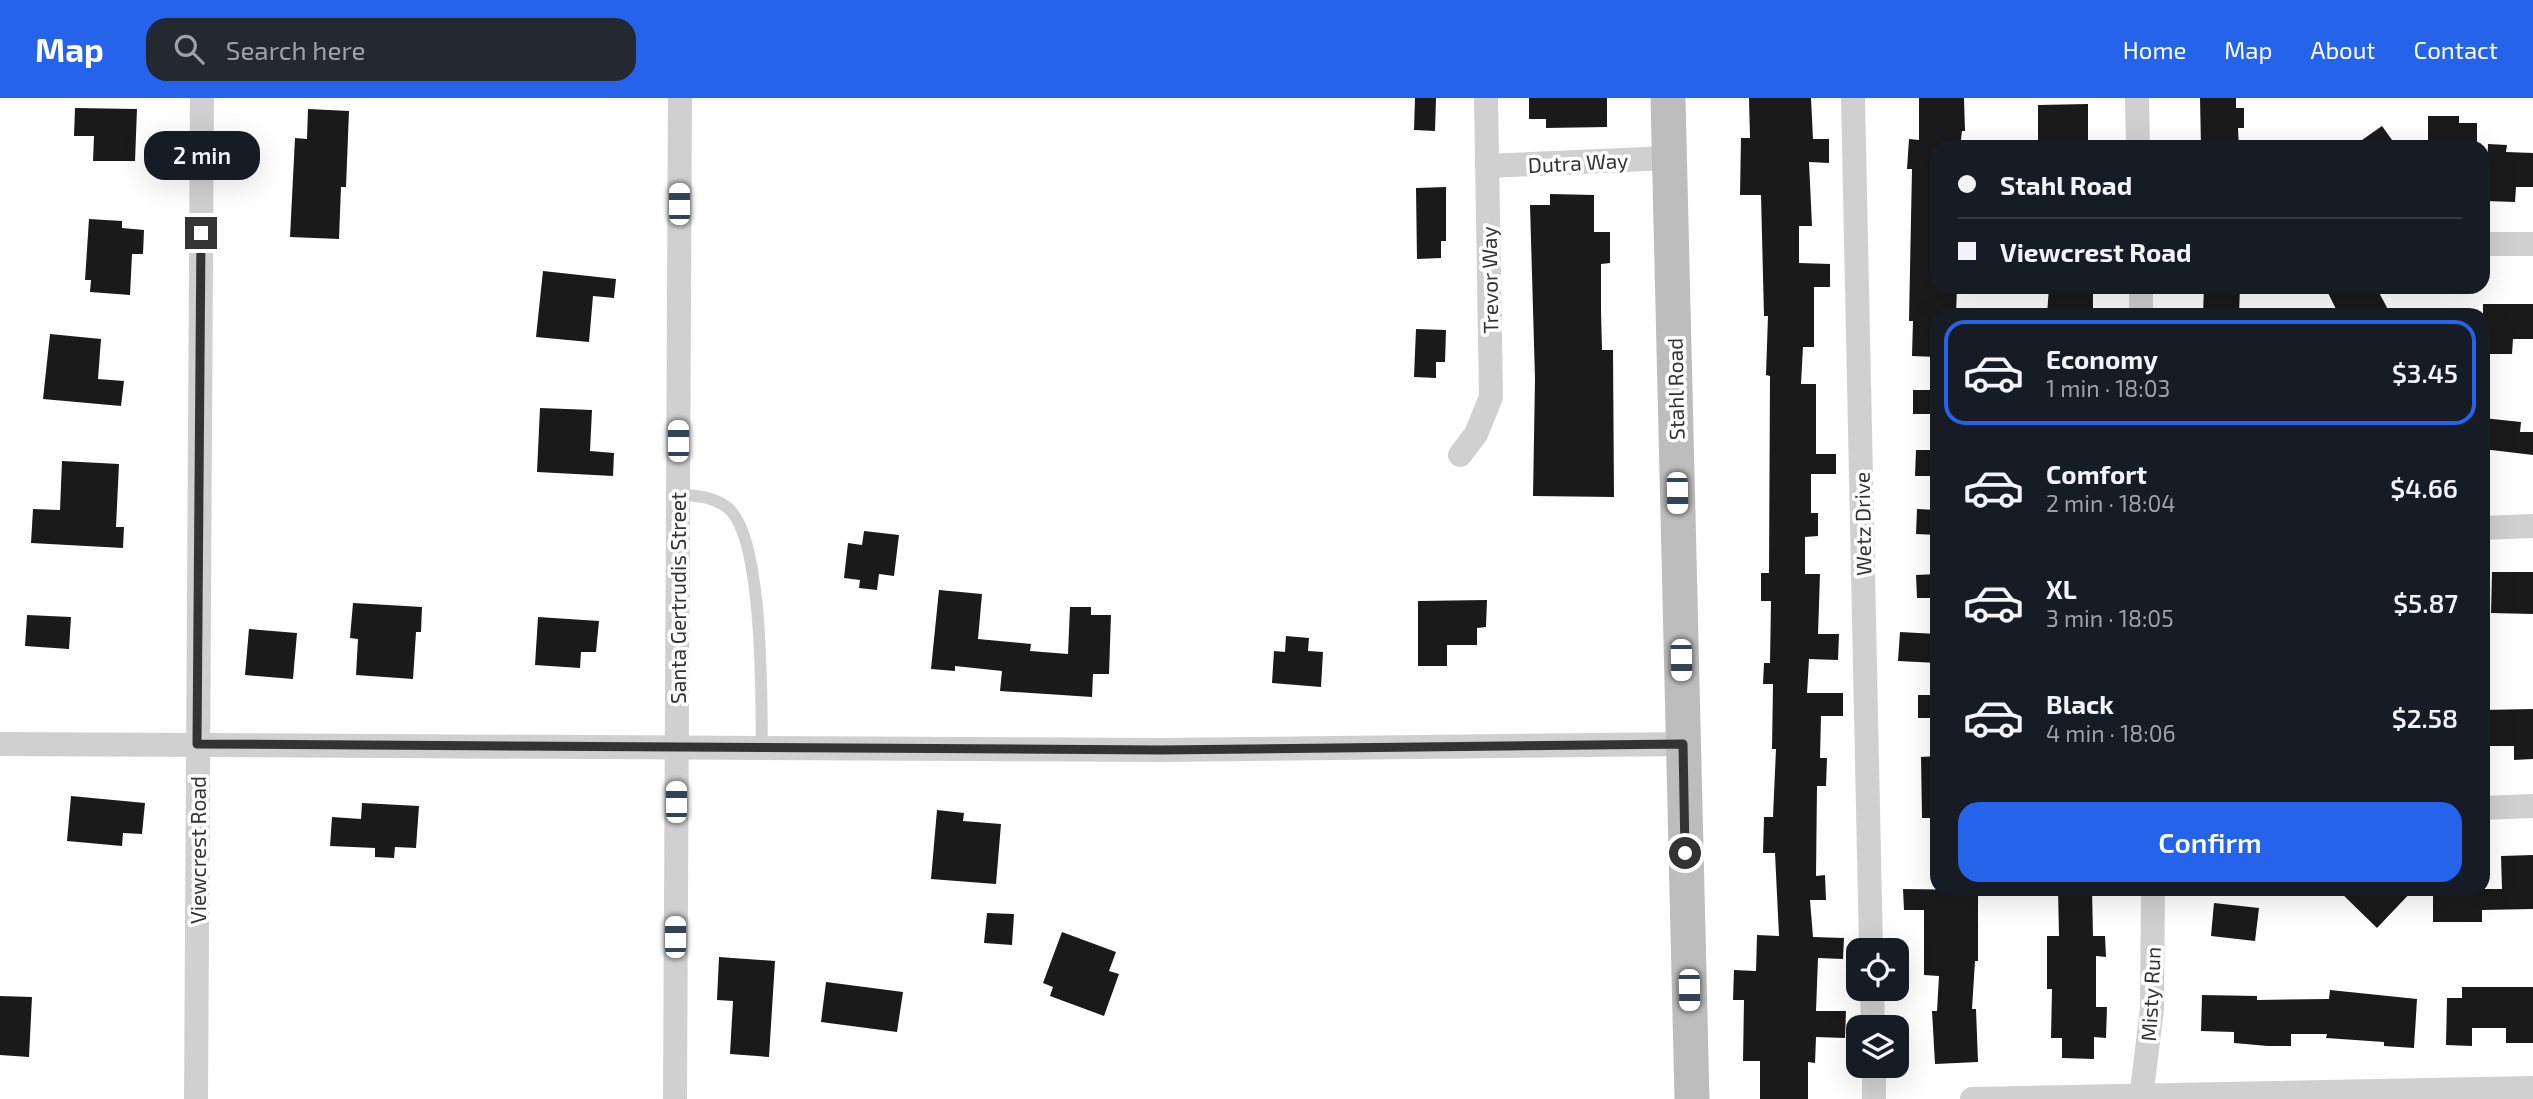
<!DOCTYPE html>
<meta charset="utf-8">
<style>
body{margin:0;font-family:"Exo 2",sans-serif;background:#242831;color:#f1f3f6;height:100vh;display:flex;flex-direction:column;font-size:26px;white-space:nowrap}
*{box-sizing:border-box;margin:0}
p{font-size:23px;color:#9ea1a6}
.icon{flex:none;width:38px;height:38px;fill:none;stroke:currentColor;stroke-width:2;stroke-linecap:round;stroke-linejoin:round}
.map{position:relative;flex:1;overflow:hidden}
.side{position:absolute;left:1930px;top:210px;width:560px;height:588px;display:flex;flex-direction:column;background:#171b24;border-radius:21px;box-shadow:0 7px 28px #0002}
.side>*{flex:none}
.guide{position:absolute;left:1930px;top:42px;width:560px;height:154px;border-radius:21px;box-shadow:0 7px 28px #0002;display:grid;align-content:center;height:154px;padding:0 28px;background:#171b24}
.fabs{position:absolute;left:1846px;top:840px;display:grid;gap:14px}
.fabs a{display:grid;place-items:center;width:63px;height:63px;border-radius:14px;background:#171b24;box-shadow:0 7px 28px #0002;font-size:35px}
.end{position:absolute;width:32px;height:32px;margin:-16px;border:9px solid #333;background:#fff;box-shadow:0 0 0 4px #fff}
.from{border-radius:50%}
.bubble{position:absolute;height:49px;border-radius:21px;background:#171b24;box-shadow:0 7px 28px #0002;font-size:23px;font-weight:600;line-height:49px;text-align:center}
.car{position:absolute;width:21px;height:42px;margin:-21px -10px;border-radius:9px;box-shadow:0 0 5px 2px #0007;background:linear-gradient(#fff 24%,#345 0 40%,#fff 0 76%,#345 0 86%,#fff 0)}
.guide b{display:flex;align-items:center;gap:24px;height:66px;font-size:26px}
.guide b+b{border-top:2px solid #363941}
.guide i{width:18px;height:18px;background:#f1f3f6}
ul{padding:12px 0 0;list-style:none}
li{display:flex;align-items:center;gap:21px;height:105px;margin:0 14px 10px;padding:0 14px;border:4px solid transparent;border-radius:21px}
li div{flex:1}
li b{display:block;font-size:26px}
li em{font-style:normal;font-weight:600}
li.selected{border-color:#2563eb}
li>.icon{width:63px;height:63px;stroke-width:1.5}
.button{display:flex;gap:14px;margin-top:auto;padding:14px 28px}
.button a{flex:1;height:80px;border-radius:21px;background:#2563eb;color:#fff;font-size:28px;font-weight:600;line-height:80px;text-align:center}
header{display:flex;align-items:center;gap:42px;box-sizing:border-box;height:98px;padding:0 35px;background:#2563eb;color:#fff}
header strong{font-size:33px}
nav{display:flex;gap:38px;margin-inline-start:auto;font-size:24px}
.search{width:490px;height:63px;background:#242831;display:flex;align-items:center;gap:18px;box-sizing:border-box;padding:0 24px;border-radius:21px;color:#9ea1a6;font-size:26px}
.map>svg:first-child{display:block}
.building{fill:#1a1a1a}
.lines{fill:none;stroke-linecap:round;stroke-linejoin:round}
.lane{stroke:#d0d0d0;stroke-width:12}
.street{stroke:#d0d0d0;stroke-width:24}
.secondary{stroke:#bdbdbd;stroke-width:35}
.route{stroke:#333;stroke-width:9}
.labels{text-anchor:middle;dominant-baseline:central;stroke-width:7;stroke-linejoin:round;paint-order:stroke}
.street-label{font-size:21px;fill:#333;stroke:#fff}
</style>
<header>
<strong>Map</strong>
<div class="search"><svg class="icon" aria-label="search" viewBox="0 0 24 24"><circle cx="10" cy="10" r="6"/><path d="M15 15l6 6"/></svg>Search here</div>
<nav><a>Home</a><a>Map</a><a>About</a><a>Contact</a></nav>
</header>
<div class="map">
<svg width="2533" height="1001" viewBox="0 0 2533 1001">
<rect width="100%" height="100%" fill="#fff"/>
<g class="building">
<path d="M1415,0H1436L1435,33L1414,32Z"/>
<path d="M1529,0H1607V29L1546,30V21H1529Z"/>
<path d="M1749,0H1811L1813,41H1829V65L1809,64L1812,128H1799V165L1830,166V189H1814V249H1803L1801,286H1816V356H1836V376H1811V415H1818V438L1805,439V476H1820L1818,536H1839L1838,562L1809,561L1807,595H1843V618H1821L1820,660H1827L1826,688H1817L1816,778L1825,777L1826,802H1810L1813,839L1844,840L1843,861L1818,860L1816,913H1846L1845,940L1816,939L1815,965L1808,964V1001H1760V963H1743L1744,902H1733L1734,872L1756,873L1757,837L1779,838L1775,755H1763L1764,719H1773L1776,651H1772L1773,586H1763L1764,565H1770L1771,503H1761V475H1769L1770,278L1766,277L1768,218H1764L1761,97H1740L1741,40H1750Z"/>
<path d="M1919,0H1964L1965,33H1962L1960,49H1937V189H1957L1956,217H1937V259L1912,258L1913,223H1909L1912,71H1907L1909,41L1919,42Z"/>
<path d="M2200,0H2236V10H2244V30H2238L2239,49H2201Z"/>
<path d="M2088,6V49H2038V7Z"/>
<path d="M75,10L137,11L135,63H93L94,38H74Z"/>
<path d="M308,11L349,13L346,89H341L339,141L290,139L295,40L307,41Z"/>
<path d="M2428,18H2459V25H2477V49H2428Z"/>
<path d="M2382,28L2397,49H2352Z"/>
<path d="M2488,46L2507,47L2506,54L2533,55V89H2516L2515,104L2486,103Z"/>
<path d="M1446,89V143H1441V160L1417,161L1416,90Z"/>
<path d="M1550,96L1594,97V134H1610V165L1601,166V213L1602,252H1613L1614,399L1533,398L1535,281L1530,107H1550Z"/>
<path d="M89,121L122,123V130L144,132L143,156H132L130,197L90,194L91,182H85Z"/>
<path d="M543,173L616,181L614,200L593,198L589,244L536,239Z"/>
<path d="M2049,189H2093V217H2047Z"/>
<path d="M2204,189H2240L2239,217L2203,216Z"/>
<path d="M2325,189H2376L2391,217H2339Z"/>
<path d="M2483,206H2533V241H2513L2512,256H2483Z"/>
<path d="M1416,231L1446,232L1445,264H1436V280L1414,279Z"/>
<path d="M50,236L101,241L98,281L124,283L121,308L43,301Z"/>
<rect x="1913" y="292" width="24" height="24"/>
<path d="M540,310L592,312L590,353L614,355L613,378L537,374Z"/>
<path d="M2483,320L2521,324L2520,334H2533V357L2483,351Z"/>
<path d="M1916,352H1937V378H1915Z"/>
<path d="M62,363L119,366L116,429H124L123,450L31,445L33,411L60,412Z"/>
<path d="M1917,411L1937,412V437L1916,436Z"/>
<path d="M864,433L899,437L894,478L879,476L877,492L859,490L860,482L844,480L848,445L862,447Z"/>
<path d="M2492,474H2533V516L2491,515Z"/>
<path d="M1937,476V500H1917L1916,477Z"/>
<path d="M939,492L982,496L978,541L1031,546L1030,553L1068,556L1070,509H1091V517H1111L1109,576H1093L1092,599L1000,593L1002,573L955,568V573L931,571Z"/>
<path d="M1487,502L1486,529L1477,530V547H1447V568H1418V503Z"/>
<path d="M353,505L422,509L421,534H416L413,581L356,577L358,541L350,540Z"/>
<path d="M27,517L71,519L69,551L25,548Z"/>
<path d="M538,519L599,523L596,554H581L580,570L535,567Z"/>
<path d="M249,531L297,535L293,581L245,577Z"/>
<path d="M1900,534L1937,536V565L1898,563Z"/>
<path d="M1286,538L1309,540L1308,553L1323,554L1321,589L1272,585L1274,553L1285,554Z"/>
<rect x="1918" y="597" width="19" height="23"/>
<path d="M2533,611V661L2514,662V648H2483V612Z"/>
<path d="M1937,658V720H1922L1921,659Z"/>
<path d="M71,698L145,705L142,736L123,735L122,748L67,743Z"/>
<path d="M362,705L419,708L416,750L395,749L394,760L375,759V750L330,748L332,719L361,721Z"/>
<path d="M937,712L964,715L963,723L1001,726L996,786L931,781Z"/>
<path d="M2533,757V811L2482,812V824H2433V791H2502L2501,758Z"/>
<path d="M1903,791L1978,792V863H1975L1972,911H1976L1978,964L1935,966L1932,913H1937L1939,878L1924,877V812H1904Z"/>
<path d="M2058,791H2092L2093,838H2105L2106,859L2096,858V909H2107L2106,940L2094,939V961L2062,960V940H2051L2052,891H2047V838H2059Z"/>
<path d="M2337,791H2414L2377,830Z"/>
<path d="M2214,805L2259,810L2255,843L2211,838Z"/>
<path d="M987,815L1014,816L1012,847L984,845Z"/>
<path d="M1062,834L1116,854L1109,873L1119,876L1104,918L1050,898L1053,889L1043,885Z"/>
<path d="M719,859L775,863L769,959L730,956L733,903L717,902Z"/>
<path d="M826,884L903,894L897,934L821,924Z"/>
<path d="M2462,889H2533V945H2506V930H2472V948L2446,947L2447,900H2462Z"/>
<path d="M2330,892L2417,901L2414,950L2384,948V944L2326,940L2327,936H2291V948H2268L2234,945V934L2201,933L2202,897L2257,898V902L2329,901Z"/>
<path d="M0,898L32,899L29,959L0,957Z"/>
</g>
<g class="lines">
<path class="lane" d="M677,396C696,398 713,398 728,410C764,440 761,601 762,650"/>
<g class="street">
<path d="M1853,0L1871,852"/>
<path d="M2137,0L2138,49"/>
<path d="M1487,68L1669,60"/>
<path d="M2483,146H2533"/>
<path d="M2141,189V217"/>
<path d="M1460,357L1476,336L1491,299L1486,0"/>
<path d="M2483,430L2533,428"/>
<path d="M0,646L1162,652L1683,646"/>
<path d="M2483,710L2533,708"/>
<path d="M1872,891L1873,929"/>
<path d="M1874,968V1001"/>
<path d="M196,1001L202,0"/>
<path d="M675,1001L680,0"/>
<path d="M1972,1001L2533,990"/>
<path d="M2141,1001L2152,910L2153,791"/>
</g>
<path class="secondary" d="M1668,0L1692,1001"/>
</g>
<g class="lines">
<path class="route" d="M201,135L197,646L1161,652L1683,646L1685,755"/>
</g>
<g class="labels">
<g class="street-label">
<text transform="translate(1578 64) rotate(-3)">Dutra Way</text>
<text transform="translate(1489 182) rotate(-91)">Trevor Way</text>
<text transform="translate(1675 291) rotate(-91)">Stahl Road</text>
<text transform="translate(1862 426) rotate(-91)">Wetz Drive</text>
<text transform="translate(677 500) rotate(-90)">Santa Gertrudis Street</text>
<text transform="translate(197 752) rotate(-90)">Viewcrest Road</text>
<text transform="translate(2150 896) rotate(-87)">Misty Run</text>
</g>
</g>
</svg>
<div class="fabs">
<a><svg class="icon" aria-label="locate" viewBox="0 0 24 24"><circle cx="12" cy="12" r="6"/><path d="M12 2v4M12 18v4M2 12h4M18 12h4"/></svg></a>
<a><svg class="icon" aria-label="layers" viewBox="0 0 24 24"><path d="M12 4l9 5-9 5-9-5zM3 14l9 5 9-5"/></svg></a>
</div>
<i class="end from" style="left:1685px;top:755px"></i>
<i class="end" style="left:201px;top:135px"></i>
<div class="bubble" style="left:144px;top:33px;width:116px">2 min</div>
<i class="car" style="left:679px;top:106px;rotate:0deg"></i>
<i class="car" style="left:678px;top:343px;rotate:0deg"></i>
<i class="car" style="left:1677px;top:395px;rotate:179deg"></i>
<i class="car" style="left:1681px;top:562px;rotate:179deg"></i>
<i class="car" style="left:676px;top:704px;rotate:0deg"></i>
<i class="car" style="left:675px;top:839px;rotate:0deg"></i>
<i class="car" style="left:1689px;top:892px;rotate:179deg"></i>
<div class="guide">
<b><i class="from"></i>Stahl Road</b>
<b><i></i>Viewcrest Road</b>
</div>
<section class="side">
<ul>
<li class="selected"><svg class="icon" aria-label="car" viewBox="0 0 24 24"><path d="M5 17H2v-5l4-1 3-4h7l3 4 3 1v5h-3M9 17h6M6 11h13"/><circle cx="7" cy="17" r="2"/><circle cx="17" cy="17" r="2"/></svg><div><b>Economy</b><p>1 min · 18:03</p></div><em>$3.45</em></li>
<li><svg class="icon" aria-label="car" viewBox="0 0 24 24"><path d="M5 17H2v-5l4-1 3-4h7l3 4 3 1v5h-3M9 17h6M6 11h13"/><circle cx="7" cy="17" r="2"/><circle cx="17" cy="17" r="2"/></svg><div><b>Comfort</b><p>2 min · 18:04</p></div><em>$4.66</em></li>
<li><svg class="icon" aria-label="car" viewBox="0 0 24 24"><path d="M5 17H2v-5l4-1 3-4h7l3 4 3 1v5h-3M9 17h6M6 11h13"/><circle cx="7" cy="17" r="2"/><circle cx="17" cy="17" r="2"/></svg><div><b>XL</b><p>3 min · 18:05</p></div><em>$5.87</em></li>
<li><svg class="icon" aria-label="car" viewBox="0 0 24 24"><path d="M5 17H2v-5l4-1 3-4h7l3 4 3 1v5h-3M9 17h6M6 11h13"/><circle cx="7" cy="17" r="2"/><circle cx="17" cy="17" r="2"/></svg><div><b>Black</b><p>4 min · 18:06</p></div><em>$2.58</em></li>
</ul>
<div class="button"><a>Confirm</a></div>
</section>
</div>
